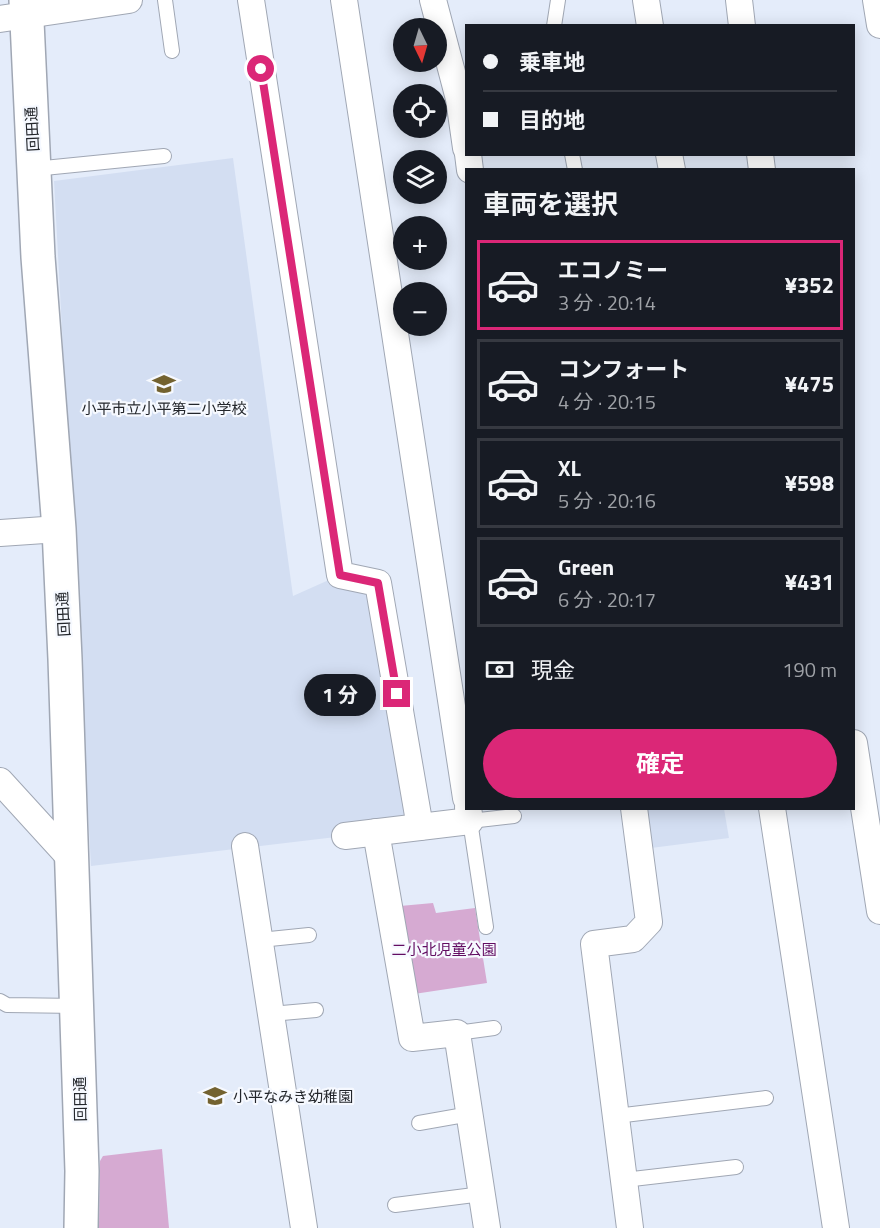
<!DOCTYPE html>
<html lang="ja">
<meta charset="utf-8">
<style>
body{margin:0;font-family:"Titillium Web","Noto Sans JP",sans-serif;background:#242831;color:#f1f3f6;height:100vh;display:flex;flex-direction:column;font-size:22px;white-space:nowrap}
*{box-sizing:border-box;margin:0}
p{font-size:20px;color:#9ea1a6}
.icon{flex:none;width:33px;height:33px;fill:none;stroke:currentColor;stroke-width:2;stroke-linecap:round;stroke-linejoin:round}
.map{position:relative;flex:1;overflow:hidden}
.drawer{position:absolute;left:465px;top:168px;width:390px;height:642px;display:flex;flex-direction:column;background:#171b24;border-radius:0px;box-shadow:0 3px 15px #0003}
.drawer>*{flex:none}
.guide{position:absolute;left:465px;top:24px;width:390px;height:132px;border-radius:0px;box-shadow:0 3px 15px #0003;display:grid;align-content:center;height:132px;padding:0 18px;background:#171b24}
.needle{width:39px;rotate:175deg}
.tools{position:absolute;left:393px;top:18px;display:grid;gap:12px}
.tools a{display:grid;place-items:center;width:54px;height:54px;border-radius:50%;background:#171b24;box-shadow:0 3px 15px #0003;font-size:30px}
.end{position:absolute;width:27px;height:27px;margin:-14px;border:8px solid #db2777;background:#fff;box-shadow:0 0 0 3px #fff}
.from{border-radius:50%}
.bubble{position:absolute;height:42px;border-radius:21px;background:#171b24;box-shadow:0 3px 15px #0003;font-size:20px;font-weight:700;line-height:42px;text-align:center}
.guide b{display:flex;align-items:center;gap:21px;height:57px;font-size:22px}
.guide b+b{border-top:2px solid #363941}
.guide i{width:15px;height:15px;background:#f1f3f6}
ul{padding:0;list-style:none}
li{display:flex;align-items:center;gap:18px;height:90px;margin:0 12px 9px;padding:0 6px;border:3px solid #363941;border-radius:0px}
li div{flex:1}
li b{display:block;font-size:22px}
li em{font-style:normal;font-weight:700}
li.current{border-color:#db2777}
li>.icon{width:54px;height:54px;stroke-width:1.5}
h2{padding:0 18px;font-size:27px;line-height:72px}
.pay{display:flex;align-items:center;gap:15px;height:66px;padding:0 18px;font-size:22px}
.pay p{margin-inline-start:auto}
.button{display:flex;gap:12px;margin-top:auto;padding:12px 18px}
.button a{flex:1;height:69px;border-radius:36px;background:#db2777;color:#fff;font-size:24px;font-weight:700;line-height:69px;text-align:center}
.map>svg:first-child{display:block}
.built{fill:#d3def2}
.green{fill:#d6aad2}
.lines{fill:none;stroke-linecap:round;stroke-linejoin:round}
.service-casing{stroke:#a0a7b4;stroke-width:16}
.minor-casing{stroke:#a0a7b4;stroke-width:28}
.tertiary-casing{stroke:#a0a7b4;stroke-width:36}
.service{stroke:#fff;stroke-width:14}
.minor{stroke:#fff;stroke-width:26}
.tertiary{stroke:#fff;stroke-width:33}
.route{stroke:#db2777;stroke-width:8}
.labels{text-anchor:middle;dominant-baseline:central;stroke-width:4.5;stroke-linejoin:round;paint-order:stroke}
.street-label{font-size:15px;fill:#23262b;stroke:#f6f9ff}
.poi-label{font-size:15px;fill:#23262b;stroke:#f6f9ff}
.park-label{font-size:15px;fill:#630d62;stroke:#f6f9ff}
</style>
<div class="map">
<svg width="880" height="1228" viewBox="0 0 880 1228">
<rect width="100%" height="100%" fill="#e4ecfa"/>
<g class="built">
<path d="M233,158L293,596L340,575L378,583L420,827L91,866L54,181Z"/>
<path d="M647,809H724L729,838L651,848Z"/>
</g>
<g class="green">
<path d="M433,903L436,913L475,908L487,983L414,994L400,906Z"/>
<path d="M162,1149L169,1228H99L100,1161L103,1156Z"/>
</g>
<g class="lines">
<g class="service-casing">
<g id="service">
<path d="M165,0L172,51"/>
<path d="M554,26L558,0"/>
<path d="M572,154L575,170"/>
<path d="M34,169L164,156"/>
<path d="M486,927L470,821L514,816"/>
<path d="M260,940L309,935"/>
<path d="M0,1001L7,1005L78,1006"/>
<path d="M271,1014L316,1010"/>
<path d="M457,1033L494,1028"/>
<path d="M616,1116L766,1098"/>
<path d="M419,1123L470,1114"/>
<path d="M624,1180L736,1167"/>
<path d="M395,1205L482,1194"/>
</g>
</g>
<g class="minor-casing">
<g id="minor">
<path d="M251,0L340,575L378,583L420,827"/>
<path d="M344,0L466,798"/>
<path d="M433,0L459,99L466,148"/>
<path d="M646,0L650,26"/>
<path d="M739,0L742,26"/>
<path d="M876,0L880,25"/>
<path d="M0,19L129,0"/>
<path d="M468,154L470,170"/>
<path d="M669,154L672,170"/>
<path d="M760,154L762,170"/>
<path d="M0,533L59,529"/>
<path d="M854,743L880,911"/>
<path d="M0,781L73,861"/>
<path d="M772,808L836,1228"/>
<path d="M376,832L412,1038L457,1033L487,1228"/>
<path d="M345,836L470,821L468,808"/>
<path d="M245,846L304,1228"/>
<path d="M630,1228L594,944L633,939L649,922L634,808"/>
</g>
</g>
<g class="tertiary-casing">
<path id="tertiary" d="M26,0L38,257L59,529L65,659L82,1171L81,1228"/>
</g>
<use href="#service" class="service"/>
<use href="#minor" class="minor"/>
<use href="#tertiary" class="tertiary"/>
</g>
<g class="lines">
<path class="route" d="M261,69L340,575L378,583L397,694"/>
</g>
<defs>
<g id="school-bare" transform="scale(1.8)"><path d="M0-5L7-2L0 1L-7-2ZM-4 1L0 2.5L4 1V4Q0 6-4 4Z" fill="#736230" stroke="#f6f9ff" stroke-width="2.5" paint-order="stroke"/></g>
</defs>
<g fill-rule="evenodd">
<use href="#school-bare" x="164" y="384"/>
<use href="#school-bare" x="215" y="1096"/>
</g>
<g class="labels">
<g class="street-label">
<text transform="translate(32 129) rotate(-93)">回田通</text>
<text transform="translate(63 614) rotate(-93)">回田通</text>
<text transform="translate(80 1099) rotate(-91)">回田通</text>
</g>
<g class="poi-label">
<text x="164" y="408">小平市立小平第二小学校</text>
<text x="233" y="1096" text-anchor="start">小平なみき幼稚園</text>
</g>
<g class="park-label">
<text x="444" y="949">二小北児童公園</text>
</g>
</g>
</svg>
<div class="tools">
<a><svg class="needle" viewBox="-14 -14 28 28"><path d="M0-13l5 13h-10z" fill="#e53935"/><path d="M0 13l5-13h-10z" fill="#9ea1a6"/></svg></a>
<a><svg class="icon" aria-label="locate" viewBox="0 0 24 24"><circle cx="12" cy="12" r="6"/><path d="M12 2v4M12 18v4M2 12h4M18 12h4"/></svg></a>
<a><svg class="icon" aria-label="layers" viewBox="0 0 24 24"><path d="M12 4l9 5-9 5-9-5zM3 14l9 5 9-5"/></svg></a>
<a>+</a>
<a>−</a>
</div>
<i class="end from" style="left:261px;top:69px"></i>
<i class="end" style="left:397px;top:694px"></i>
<div class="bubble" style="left:304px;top:674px;width:72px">1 分</div>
<div class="guide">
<b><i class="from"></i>乗車地</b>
<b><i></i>目的地</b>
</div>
<section class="drawer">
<h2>車両を選択</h2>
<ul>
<li class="current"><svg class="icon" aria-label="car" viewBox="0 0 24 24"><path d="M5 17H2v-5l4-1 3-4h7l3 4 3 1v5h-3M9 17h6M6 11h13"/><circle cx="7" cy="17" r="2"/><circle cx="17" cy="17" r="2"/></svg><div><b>エコノミー</b><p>3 分 · 20:14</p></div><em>¥352</em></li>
<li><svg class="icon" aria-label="car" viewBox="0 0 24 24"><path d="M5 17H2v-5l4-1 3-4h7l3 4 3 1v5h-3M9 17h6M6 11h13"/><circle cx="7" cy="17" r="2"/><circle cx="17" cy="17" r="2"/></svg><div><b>コンフォート</b><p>4 分 · 20:15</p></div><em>¥475</em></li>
<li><svg class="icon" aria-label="car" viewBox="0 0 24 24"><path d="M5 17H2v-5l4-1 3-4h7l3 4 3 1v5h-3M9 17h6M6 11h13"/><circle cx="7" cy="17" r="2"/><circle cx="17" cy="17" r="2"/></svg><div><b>XL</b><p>5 分 · 20:16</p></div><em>¥598</em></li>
<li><svg class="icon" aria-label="car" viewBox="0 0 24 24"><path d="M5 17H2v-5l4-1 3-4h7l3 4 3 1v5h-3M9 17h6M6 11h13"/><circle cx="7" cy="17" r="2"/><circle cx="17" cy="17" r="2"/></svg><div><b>Green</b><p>6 分 · 20:17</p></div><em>¥431</em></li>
</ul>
<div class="pay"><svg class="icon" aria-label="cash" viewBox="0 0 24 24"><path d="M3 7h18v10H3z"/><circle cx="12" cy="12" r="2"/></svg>現金<p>190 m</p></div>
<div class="button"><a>確定</a></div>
</section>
</div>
